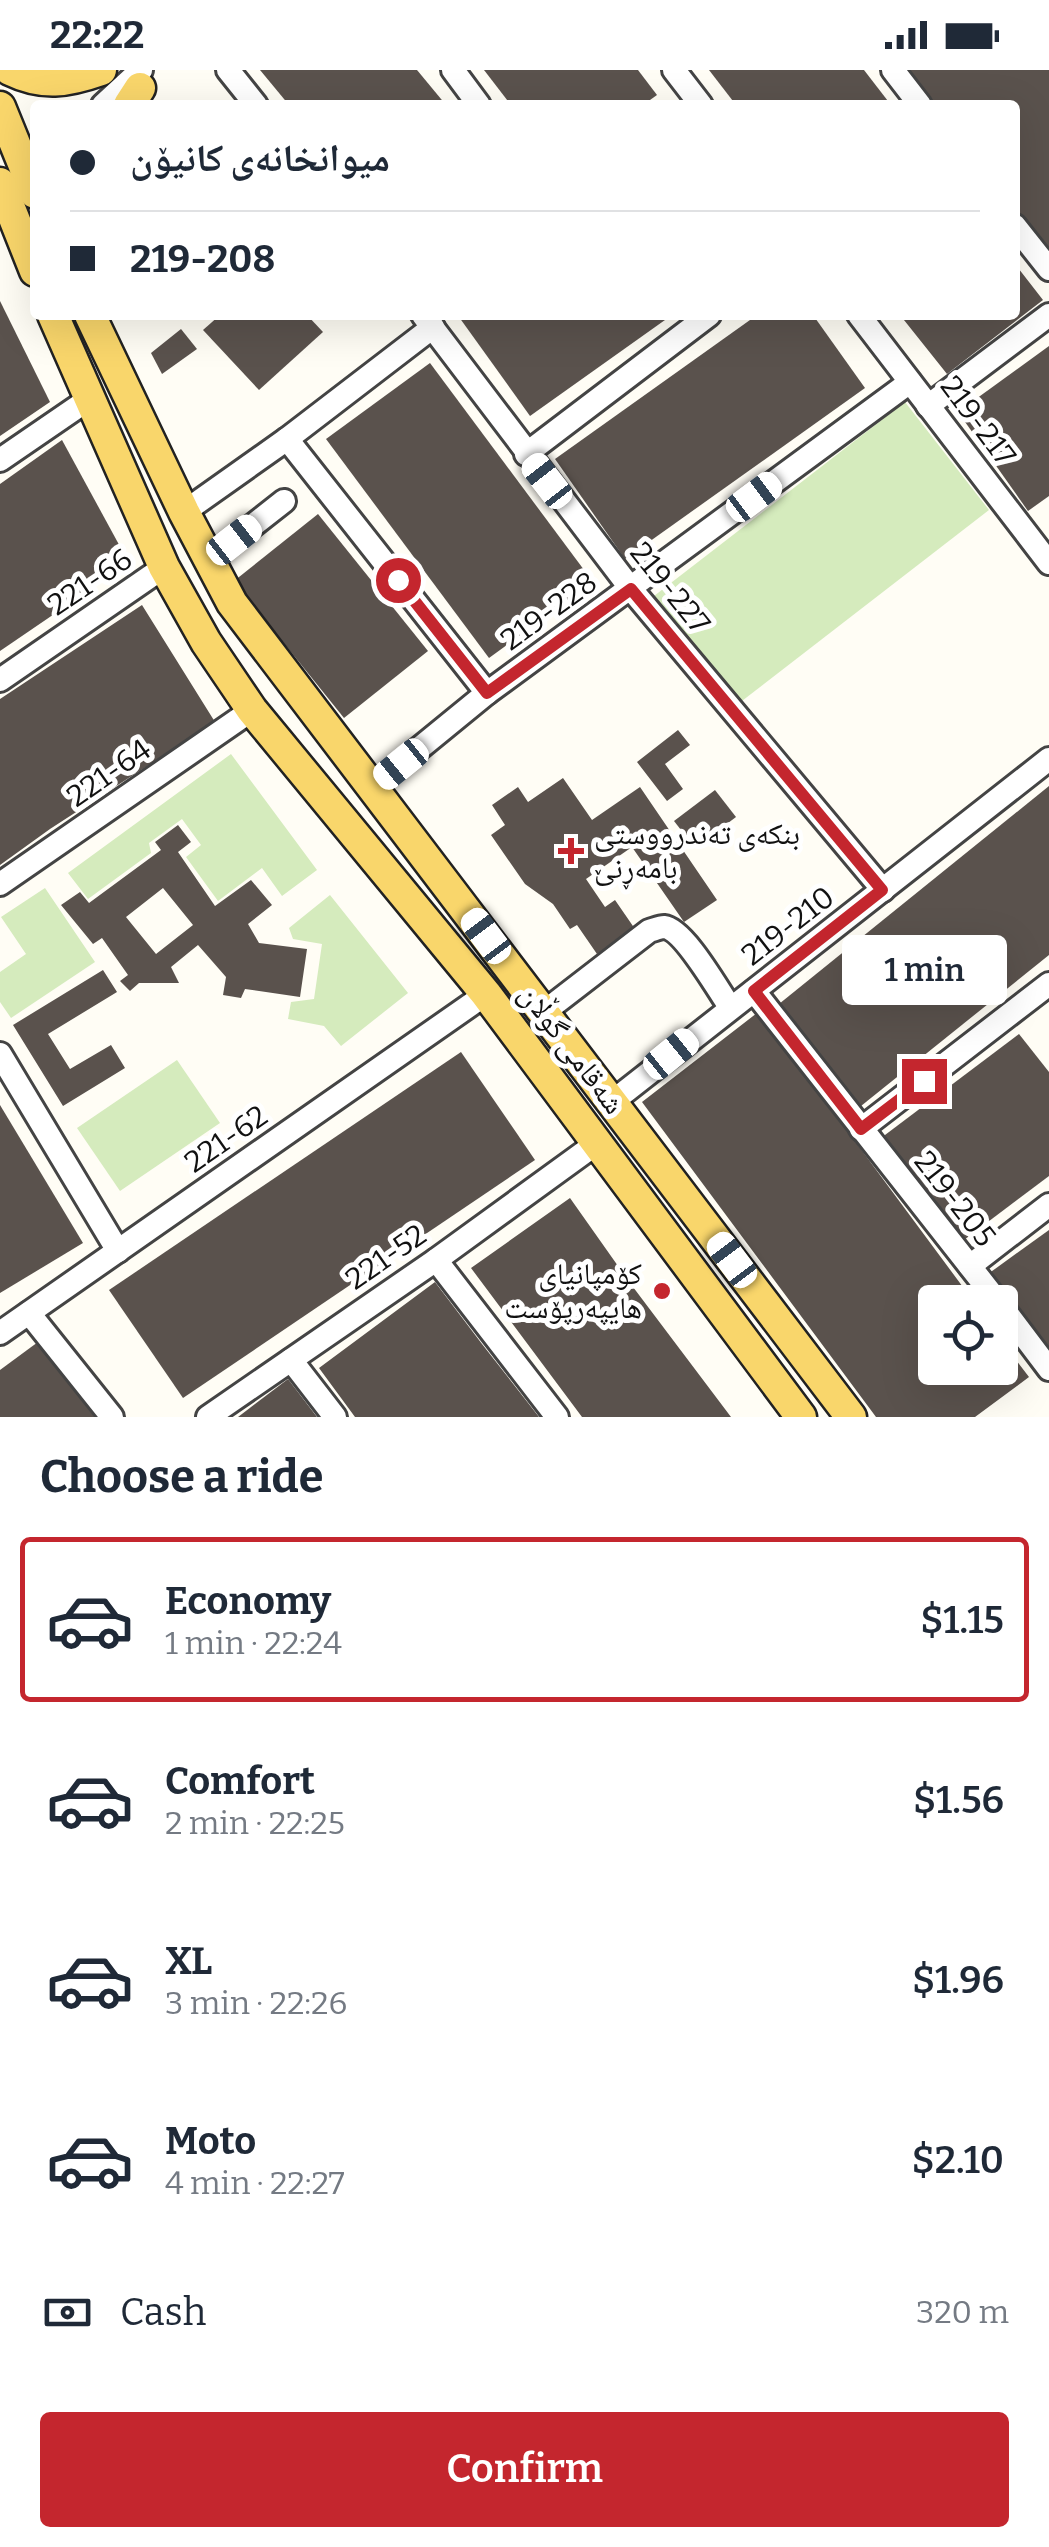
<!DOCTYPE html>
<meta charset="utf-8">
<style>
body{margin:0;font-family:Bitter,"Noto Naskh Arabic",serif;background:#f2f2f3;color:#1f2937;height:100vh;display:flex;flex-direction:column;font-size:38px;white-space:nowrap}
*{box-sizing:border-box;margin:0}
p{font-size:32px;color:#747a83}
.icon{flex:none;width:55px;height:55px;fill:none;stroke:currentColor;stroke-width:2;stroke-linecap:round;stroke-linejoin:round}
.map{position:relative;height:1347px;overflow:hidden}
.panel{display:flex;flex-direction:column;background:#fff;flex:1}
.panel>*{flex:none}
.top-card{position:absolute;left:30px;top:30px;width:990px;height:220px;border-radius:10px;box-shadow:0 10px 40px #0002;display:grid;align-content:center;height:220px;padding:0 40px;background:#fff}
.controls{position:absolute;left:918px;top:1215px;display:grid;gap:20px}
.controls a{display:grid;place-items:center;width:100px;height:100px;border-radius:10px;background:#fff;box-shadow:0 10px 40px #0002;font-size:50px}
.end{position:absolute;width:45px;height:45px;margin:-22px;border:12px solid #c4262e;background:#fff;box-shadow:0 0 0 5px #fff}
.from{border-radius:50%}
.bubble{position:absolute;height:70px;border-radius:10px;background:#fff;box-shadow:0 10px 40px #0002;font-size:32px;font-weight:600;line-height:70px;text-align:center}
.car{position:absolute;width:30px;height:60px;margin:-30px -15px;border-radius:12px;box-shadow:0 0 8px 2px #0007;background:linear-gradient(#fff 24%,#345 0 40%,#fff 0 76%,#345 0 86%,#fff 0)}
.top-card b{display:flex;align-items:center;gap:35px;height:95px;font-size:38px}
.top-card b+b{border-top:2px solid #e0e1e3}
.top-card i{width:25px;height:25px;background:#1f2937}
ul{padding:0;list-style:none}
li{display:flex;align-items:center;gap:30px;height:165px;margin:0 20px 15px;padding:0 20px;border:5px solid transparent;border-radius:10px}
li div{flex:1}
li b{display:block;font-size:38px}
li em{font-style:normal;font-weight:600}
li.on{border-color:#c4262e}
li>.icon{width:90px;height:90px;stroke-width:1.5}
h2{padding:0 40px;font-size:45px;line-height:120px}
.pay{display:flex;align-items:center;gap:25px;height:110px;padding:0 40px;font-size:38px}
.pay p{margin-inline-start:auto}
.action{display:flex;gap:20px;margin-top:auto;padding:20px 40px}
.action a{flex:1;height:115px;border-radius:10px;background:#c4262e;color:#fff;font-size:40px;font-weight:600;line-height:115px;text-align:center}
.status{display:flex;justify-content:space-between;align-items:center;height:70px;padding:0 50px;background:#fff;direction:ltr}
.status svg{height:28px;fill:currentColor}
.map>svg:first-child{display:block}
.green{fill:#d5ebbd}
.building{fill:#5a524d;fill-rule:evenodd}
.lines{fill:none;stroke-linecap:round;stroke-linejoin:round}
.minor-casing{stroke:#444;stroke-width:28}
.major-casing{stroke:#222;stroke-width:35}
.minor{stroke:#fff;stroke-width:22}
.major{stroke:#f9d66b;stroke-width:30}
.route{stroke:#c4262e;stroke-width:12}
.poi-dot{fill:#c4262e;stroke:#fff;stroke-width:4}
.labels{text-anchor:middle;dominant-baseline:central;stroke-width:10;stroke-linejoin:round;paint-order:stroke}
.street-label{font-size:30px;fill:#111;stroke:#fff}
.poi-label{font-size:30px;fill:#111;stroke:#fff;text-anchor:start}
</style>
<div class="status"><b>22:22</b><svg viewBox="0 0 49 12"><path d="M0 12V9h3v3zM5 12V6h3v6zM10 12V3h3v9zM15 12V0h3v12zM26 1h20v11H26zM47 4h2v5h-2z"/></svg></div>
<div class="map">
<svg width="1049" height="1347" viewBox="0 0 1049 1347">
<rect width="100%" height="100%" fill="#fffdf5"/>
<g class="green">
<path d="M905,332L989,440L738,634L654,526Z"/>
<path d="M231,684L317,800L282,826L262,798L218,831L186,787L201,775L182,749L149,773L151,783L88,829L68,803Z"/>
<path d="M45,818L95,892L11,948L0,932V902L26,884L1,847Z"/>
<path d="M330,825L408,923L341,976L324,956L288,949L291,932L314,929L322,874L293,869L289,858Z"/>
<path d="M177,990L220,1053L120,1121L77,1058Z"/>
</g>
<g class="building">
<path d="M260,0H417L446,35H289Z"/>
<path d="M484,0H638L657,25L643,35H511Z"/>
<path d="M709,0H864L891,35H736Z"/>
<path d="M906,0H1049V186L1015,141V35H935Z"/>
<path d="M1015,194L1043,230L947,304L900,245H1015Z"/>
<path d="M0,231L50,332L0,366Z"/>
<path d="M220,245H307L323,262L259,320L203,260Z"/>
<path d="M462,245H672L530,346L459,247Z"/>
<path d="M757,245H813L865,318L625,489L555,389Z"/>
<path d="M181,259L197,279L162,304L151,283Z"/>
<path d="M1049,276V426L1028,441L958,342Z"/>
<path d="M430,293L593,512L489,588L326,369Z"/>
<path d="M62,370L129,493L0,581V414Z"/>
<path d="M318,444L428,581L344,648L234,511Z"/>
<path d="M142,535L215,652L50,759L0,795V629Z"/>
<path d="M678,660L690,675L665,694L683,719L667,731L637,692Z"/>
<path d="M563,708L592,750L640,717L717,830L684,852L632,777L586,809L605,837L615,830L635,859L597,884L577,855L570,859L553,834L525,814L491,765L505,755L492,735L518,717L528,732Z"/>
<path d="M1049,716V885L861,1036L779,934Z"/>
<path d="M715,720L736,747L695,778L674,751Z"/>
<path d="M178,755L191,772L178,782L215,836L251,810L272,835L248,854L259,873L307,879L300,927L245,919L241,928L223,925L226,907L198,875L171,897L179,913H139L130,921L120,911L128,905L102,868L93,874L61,835L80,822L89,833L161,780L155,772ZM163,818L193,855L156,884L126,847Z"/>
<path d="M103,900L117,922L48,964L70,999L111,975L125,998L63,1036L13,955Z"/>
<path d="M757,943L800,997L974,1232H935V1298H1000V1269L1029,1307L975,1347H876L642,1032Z"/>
<path d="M1019,964L1049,1002V1106L960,1173L881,1068Z"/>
<path d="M461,982L535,1090L183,1328L109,1220Z"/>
<path d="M0,1035L83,1173L0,1223Z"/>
<path d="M570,1128L630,1213L731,1347H582L471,1198Z"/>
<path d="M1049,1160V1283L988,1204Z"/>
<path d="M435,1212L482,1274L539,1347H355L319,1298Z"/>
<path d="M38,1272L95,1347H0V1300Z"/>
<path d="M288,1309L317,1347H238Z"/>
</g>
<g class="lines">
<g class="minor-casing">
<g id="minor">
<path d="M228,0L256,35"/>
<path d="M453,0L479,35"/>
<path d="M674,0L701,35"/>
<path d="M893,0L920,35"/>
<path d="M103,35L141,0"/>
<path d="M1015,156L1049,199"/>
<path d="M423,245L631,519L883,820"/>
<path d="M859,245L1049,493"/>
<path d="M928,336L1049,245"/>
<path d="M287,369L487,623"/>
<path d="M526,384L709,245"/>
<path d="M0,390L89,329"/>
<path d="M184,442L287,369L433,257"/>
<path d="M209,490L284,431"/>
<path d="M0,610L164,497"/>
<path d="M372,717L487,623L910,312"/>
<path d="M0,814L252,640"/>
<path d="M754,921L998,1232"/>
<path d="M544,942L649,861C653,860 660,857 664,857C684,859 718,920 730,937"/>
<path d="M0,984L118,1181"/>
<path d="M612,1032L1049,689"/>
<path d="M861,1059L1049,914"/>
<path d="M436,1190L557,1347"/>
<path d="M970,1196L1049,1135"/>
<path d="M1000,1234L1049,1299"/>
<path d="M29,1243L112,1347"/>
<path d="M0,1263L486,924"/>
<path d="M291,1290L335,1347"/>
<path d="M208,1347L436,1190L597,1073"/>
</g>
</g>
<g class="major-casing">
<g id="major">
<path d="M10,0C43,16 67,12 101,0"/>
<path d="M129,35L140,18"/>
<path d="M0,37L35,123"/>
<path d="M0,113L35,201"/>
<path d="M53,245L164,497L206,572L252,640L486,924L801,1347"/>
<path d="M90,245L184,442L232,533L851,1347"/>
</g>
</g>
<use href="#minor" class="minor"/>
<use href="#major" class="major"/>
</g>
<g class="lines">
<path class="route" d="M398,510L487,623L631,519L882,820L754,921L861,1059L924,1011"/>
</g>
<g class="poi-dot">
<path d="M566 766h10v10h10v10h-10v10h-10v-10h-10v-10h10z"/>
<circle cx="662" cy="1221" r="10"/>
</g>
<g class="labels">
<g class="street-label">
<text transform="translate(978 351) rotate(53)">219-217</text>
<text transform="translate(90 512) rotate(-34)">221-66</text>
<text transform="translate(670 518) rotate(51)">219-227</text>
<text transform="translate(549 541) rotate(-36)">219-228</text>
<text transform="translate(109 703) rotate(-35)">221-64</text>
<text transform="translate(788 856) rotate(-38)">219-210</text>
<text transform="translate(572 979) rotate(53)">شەقامی گوڵان</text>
<text transform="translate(226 1069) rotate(-35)">221-62</text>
<text transform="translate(955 1129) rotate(52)">219-205</text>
<text transform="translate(386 1187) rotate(-35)">221-52</text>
</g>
<g class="poi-label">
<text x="594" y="764">بنکەی تەندرووستی<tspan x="594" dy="34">بامەڕنێ</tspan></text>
<text x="642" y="1204" text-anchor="end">کۆمپانیای<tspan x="642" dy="34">هایپەرپۆست</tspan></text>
</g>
</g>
</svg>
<div class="controls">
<a><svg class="icon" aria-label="locate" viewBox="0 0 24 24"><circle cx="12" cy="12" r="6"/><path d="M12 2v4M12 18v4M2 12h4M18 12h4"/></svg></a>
</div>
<i class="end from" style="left:398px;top:510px"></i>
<i class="end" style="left:924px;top:1011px"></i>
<div class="bubble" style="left:842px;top:865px;width:165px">1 min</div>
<i class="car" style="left:547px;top:411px;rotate:322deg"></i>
<i class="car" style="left:754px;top:427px;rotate:53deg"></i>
<i class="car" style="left:234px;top:470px;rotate:52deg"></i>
<i class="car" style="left:401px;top:694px;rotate:231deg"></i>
<i class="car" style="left:486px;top:866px;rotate:323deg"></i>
<i class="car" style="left:671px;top:984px;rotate:51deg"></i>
<i class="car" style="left:732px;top:1190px;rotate:323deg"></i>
<div class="top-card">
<b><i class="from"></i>میوانخانەی کانیۆن</b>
<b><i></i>219-208</b>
</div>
</div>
<section class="panel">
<h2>Choose a ride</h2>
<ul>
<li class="on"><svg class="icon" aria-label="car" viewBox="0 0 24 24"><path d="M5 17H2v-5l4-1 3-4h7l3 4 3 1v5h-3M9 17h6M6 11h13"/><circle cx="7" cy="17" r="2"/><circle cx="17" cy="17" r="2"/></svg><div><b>Economy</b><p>1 min · 22:24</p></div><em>$1.15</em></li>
<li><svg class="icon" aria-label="car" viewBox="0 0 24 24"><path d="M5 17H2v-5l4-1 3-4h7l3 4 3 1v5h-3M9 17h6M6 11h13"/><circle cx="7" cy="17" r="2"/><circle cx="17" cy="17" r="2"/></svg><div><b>Comfort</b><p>2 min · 22:25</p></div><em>$1.56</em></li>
<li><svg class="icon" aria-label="car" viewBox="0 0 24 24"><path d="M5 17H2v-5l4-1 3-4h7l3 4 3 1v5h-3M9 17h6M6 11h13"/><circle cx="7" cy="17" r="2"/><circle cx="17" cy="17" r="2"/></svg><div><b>XL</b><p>3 min · 22:26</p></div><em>$1.96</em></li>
<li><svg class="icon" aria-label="car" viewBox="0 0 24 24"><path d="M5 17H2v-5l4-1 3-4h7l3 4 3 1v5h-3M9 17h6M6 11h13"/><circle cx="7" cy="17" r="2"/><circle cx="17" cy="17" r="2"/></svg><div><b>Moto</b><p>4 min · 22:27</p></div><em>$2.10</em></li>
</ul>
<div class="pay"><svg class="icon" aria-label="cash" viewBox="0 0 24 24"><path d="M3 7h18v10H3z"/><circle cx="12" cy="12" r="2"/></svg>Cash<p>320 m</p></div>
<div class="action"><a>Confirm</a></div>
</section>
